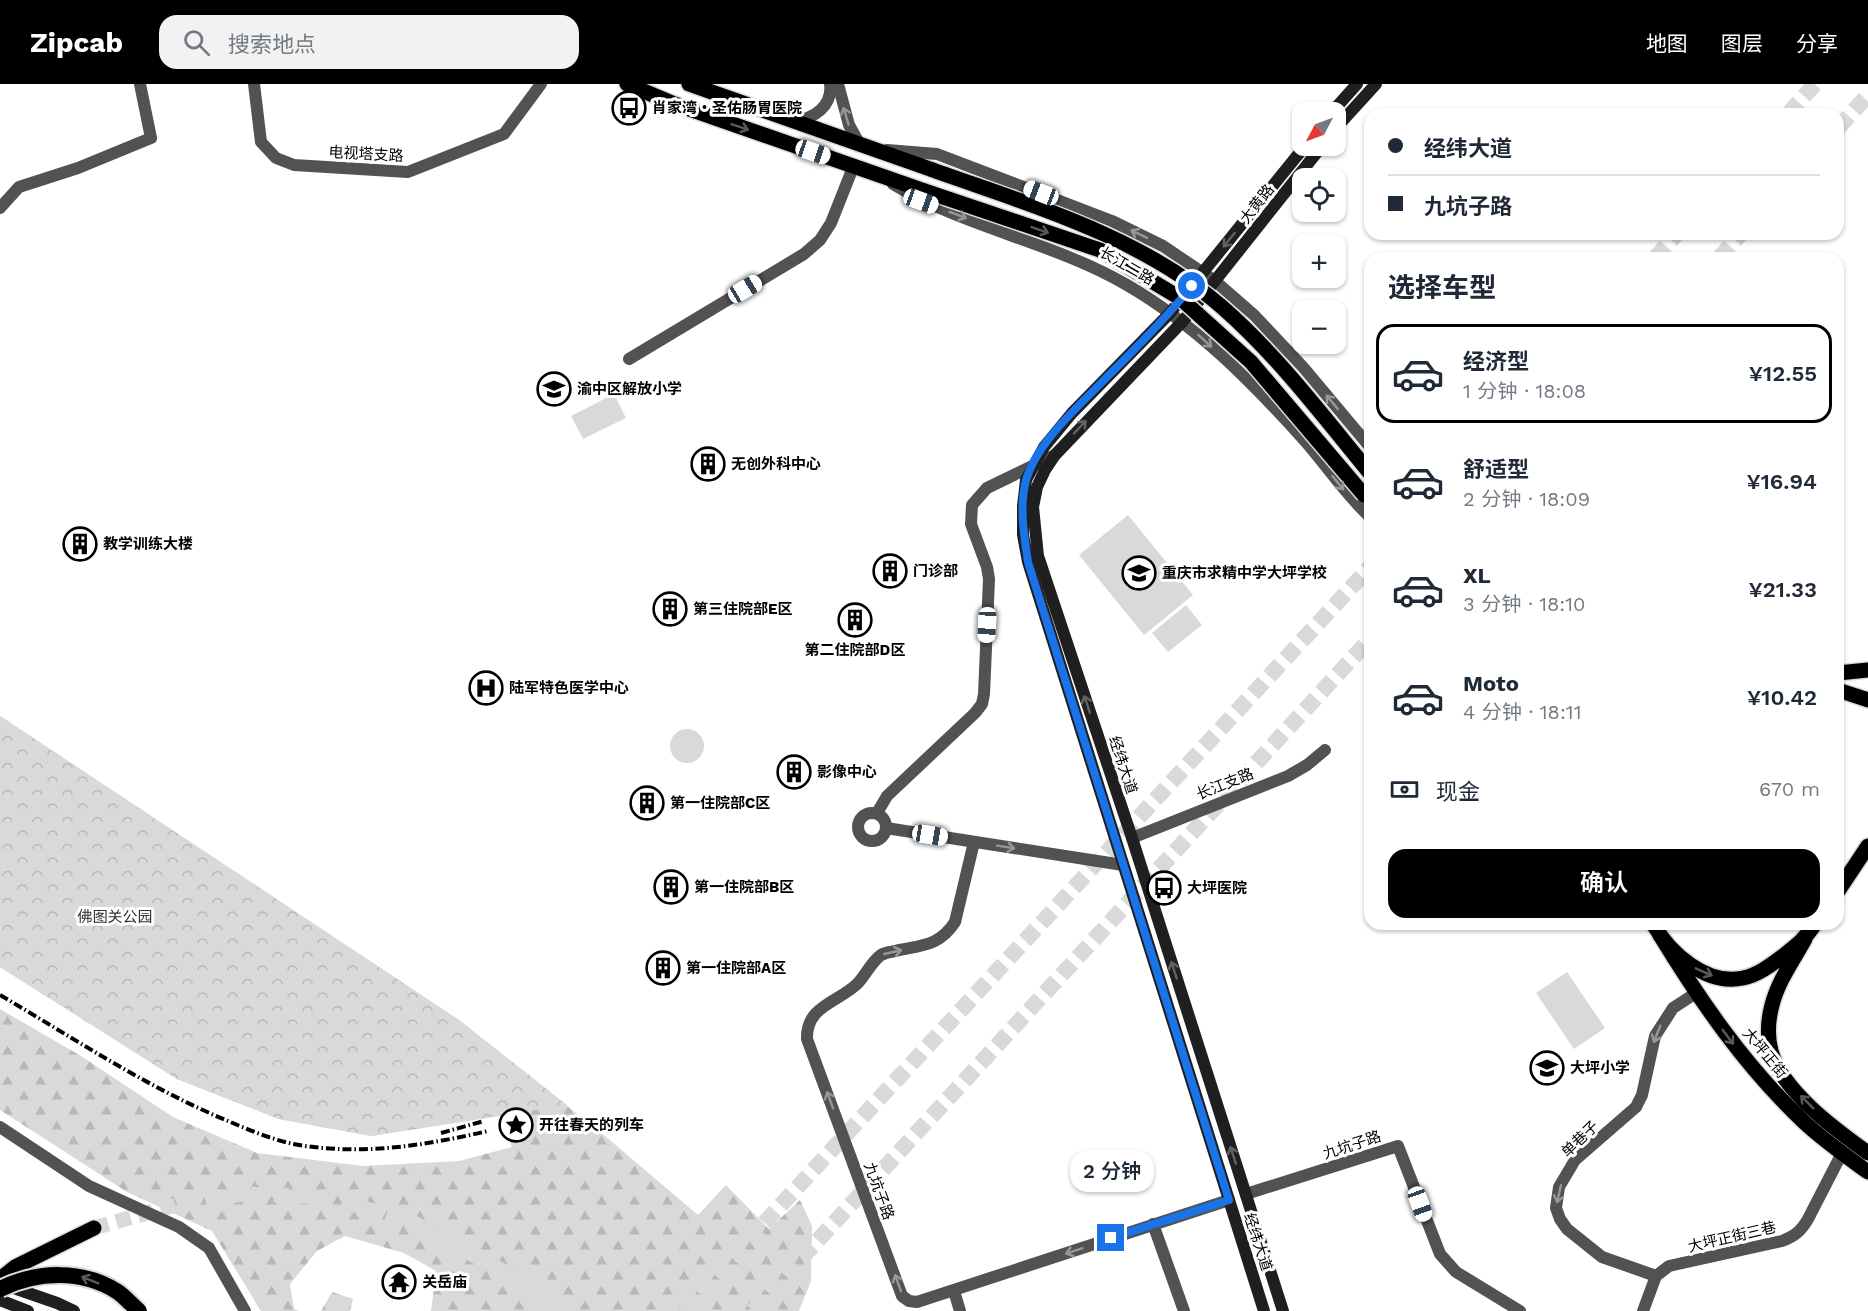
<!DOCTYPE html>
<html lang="zh">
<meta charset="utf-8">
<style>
body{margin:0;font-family:"Work Sans","Noto Sans SC",sans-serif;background:#f2f2f3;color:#1f2937;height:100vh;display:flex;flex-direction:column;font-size:22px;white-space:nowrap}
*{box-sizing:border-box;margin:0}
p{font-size:20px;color:#747a83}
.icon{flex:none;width:33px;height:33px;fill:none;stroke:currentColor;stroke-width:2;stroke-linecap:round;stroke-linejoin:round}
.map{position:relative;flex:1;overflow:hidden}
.panel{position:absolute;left:1364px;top:168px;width:480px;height:678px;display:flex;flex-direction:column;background:#fff;border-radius:18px;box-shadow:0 2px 4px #0004}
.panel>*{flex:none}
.hud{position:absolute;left:1364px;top:24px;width:480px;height:132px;border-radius:18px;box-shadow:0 2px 4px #0004;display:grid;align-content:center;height:132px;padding:0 24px;background:#fff}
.needle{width:39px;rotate:229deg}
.fabs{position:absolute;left:1292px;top:18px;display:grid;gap:12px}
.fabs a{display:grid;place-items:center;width:54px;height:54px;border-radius:12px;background:#fff;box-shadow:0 2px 4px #0004;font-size:30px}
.end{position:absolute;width:27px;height:27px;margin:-14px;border:8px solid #1a73e8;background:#fff;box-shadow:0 0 0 3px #fff}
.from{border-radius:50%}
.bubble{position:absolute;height:42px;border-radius:18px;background:#fff;box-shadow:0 2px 4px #0004;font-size:20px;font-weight:600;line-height:42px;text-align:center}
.car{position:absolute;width:18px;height:36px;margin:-18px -9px;border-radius:8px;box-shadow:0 0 4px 2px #0007;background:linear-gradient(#fff 24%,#345 0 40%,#fff 0 76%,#345 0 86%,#fff 0)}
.hud b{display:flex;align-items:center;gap:21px;height:57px;font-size:22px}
.hud b+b{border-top:2px solid #e0e1e3}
.hud i{width:15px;height:15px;background:#1f2937}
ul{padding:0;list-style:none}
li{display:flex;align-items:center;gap:18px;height:99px;margin:0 12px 9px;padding:0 12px;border:3px solid transparent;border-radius:18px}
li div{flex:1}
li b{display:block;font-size:22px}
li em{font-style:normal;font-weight:600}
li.on{border-color:#000}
li>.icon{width:54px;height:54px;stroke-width:1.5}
h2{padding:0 24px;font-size:27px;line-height:72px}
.pay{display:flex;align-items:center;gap:15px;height:66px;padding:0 24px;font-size:22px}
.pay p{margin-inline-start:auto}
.cta{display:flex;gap:12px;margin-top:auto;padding:12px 24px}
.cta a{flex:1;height:69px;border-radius:18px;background:#000;color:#fff;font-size:24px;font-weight:600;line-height:69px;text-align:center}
header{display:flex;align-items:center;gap:36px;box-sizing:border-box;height:84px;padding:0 30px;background:#000;color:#fff}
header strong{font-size:28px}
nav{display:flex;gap:33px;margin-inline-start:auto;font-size:21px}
.search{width:420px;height:54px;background:#f2f2f3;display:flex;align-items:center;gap:15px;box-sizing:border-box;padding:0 21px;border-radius:18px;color:#747a83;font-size:22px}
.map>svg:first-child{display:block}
.grass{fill:#d9d9d9}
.forest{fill:url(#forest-firs)}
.park{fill:url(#park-crowns)}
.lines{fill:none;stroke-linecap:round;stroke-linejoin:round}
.primary-tunnel{stroke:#d9d9d9;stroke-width:15;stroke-dasharray:15 8;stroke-linecap:butt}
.trunk-tunnel{stroke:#d9d9d9;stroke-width:16;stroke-dasharray:16 8;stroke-linecap:butt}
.primary-casing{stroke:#dbdbdb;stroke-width:18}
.minor{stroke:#525252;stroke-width:12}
.tertiary{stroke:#525252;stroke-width:12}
.secondary{stroke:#1f1f1f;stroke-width:12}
.primary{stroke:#000;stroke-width:15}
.rail{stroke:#000;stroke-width:4;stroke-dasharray:9 3 1.5 3;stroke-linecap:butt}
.primary-bridge-casing{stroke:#dbdbdb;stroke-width:18;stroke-linecap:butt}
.trunk-bridge-casing{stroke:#dbdbdb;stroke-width:20;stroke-linecap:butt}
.primary-bridge{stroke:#000;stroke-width:15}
.trunk-bridge{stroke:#000;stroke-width:16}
.oneway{stroke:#979797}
.oneway2{stroke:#595959}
.oneway3{stroke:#626262}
.route{stroke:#1a73e8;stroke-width:8}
.labels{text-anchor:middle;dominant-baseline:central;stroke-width:6;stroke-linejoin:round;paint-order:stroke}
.poi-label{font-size:15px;font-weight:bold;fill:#000;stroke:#fff;text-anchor:start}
.street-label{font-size:15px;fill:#000;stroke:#fff}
.park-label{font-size:15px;fill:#303030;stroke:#fff}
</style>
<header>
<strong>Zipcab</strong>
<div class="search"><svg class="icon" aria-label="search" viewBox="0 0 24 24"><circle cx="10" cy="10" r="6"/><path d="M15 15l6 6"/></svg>搜索地点</div>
<nav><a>地图</a><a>图层</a><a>分享</a></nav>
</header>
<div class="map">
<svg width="1868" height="1227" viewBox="0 0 1868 1227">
<defs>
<pattern id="forest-firs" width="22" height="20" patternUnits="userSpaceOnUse" patternTransform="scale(1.5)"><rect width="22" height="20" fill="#d9d9d9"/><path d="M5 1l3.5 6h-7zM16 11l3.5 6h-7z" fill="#b8b8b8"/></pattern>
<pattern id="park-crowns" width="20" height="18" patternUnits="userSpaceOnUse" patternTransform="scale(1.5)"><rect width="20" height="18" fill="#d9d9d9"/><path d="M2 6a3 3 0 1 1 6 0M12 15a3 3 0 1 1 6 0" fill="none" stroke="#b8b8b8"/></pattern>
</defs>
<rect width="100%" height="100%" fill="#fff"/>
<g class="grass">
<path d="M614,310L626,334L583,355L571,332Z"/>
<path d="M1128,431L1193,511L1144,551L1079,471Z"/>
<path d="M1186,521L1202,541L1168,568L1152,549Z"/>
<circle cx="687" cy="662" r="17"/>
<path d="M1567,888L1605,944L1574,965L1536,909Z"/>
</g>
<g class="forest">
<path d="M0,632L459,936L605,1052L698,1131L726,1101L769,1145L800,1116L812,1142L811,1197L799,1227H431L436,1187L404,1169L345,1152L317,1167L290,1200L294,1225L299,1227H261L212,1147L127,1108L0,1026V925L81,972L173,1033L257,1069L363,1082L459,1077L512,1063L500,1032L371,1052L279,1035L177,995L0,883Z"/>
<path d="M332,1208L353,1215L350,1227H321Z"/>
</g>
<path class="park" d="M0,632L459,936L567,1021L371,1052L279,1035L177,995L0,883Z"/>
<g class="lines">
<path class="primary-tunnel" d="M94,1144L168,1123L243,1110L328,1113L416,1140L525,1199L559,1227"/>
<g class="trunk-tunnel">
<path d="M1788,30L1815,0"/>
<path d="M1838,44L1868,11"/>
<path d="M1655,174L1677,150"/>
<path d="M1719,174L1741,150"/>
<path d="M683,1227L1370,483"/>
<path d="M753,1227L1370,555"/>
</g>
<g class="primary-casing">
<g id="primary">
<path d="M627,0L672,19L925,107"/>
<path d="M689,0L933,86"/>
<path d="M1838,589L1868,586"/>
<path d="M1838,606L1868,616"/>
<path d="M1838,807L1868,762"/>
<path d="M1653,840C1670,869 1706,902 1743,894C1758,891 1771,881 1783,872C1797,861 1805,855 1815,840"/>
<path d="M1660,851C1701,918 1745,982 1803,1037C1823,1056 1846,1072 1868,1088"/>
<path d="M1805,855C1793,877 1778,897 1772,921C1768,936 1767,952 1771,967C1782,1007 1836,1046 1868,1069"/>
<path d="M0,1195L15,1183L94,1144"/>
</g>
</g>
<g class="minor">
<path d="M254,0L261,58L276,74L294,81L408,88L504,50L541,0"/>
<path d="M0,124L19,103L78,84L151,54L140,0"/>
<path d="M629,275L804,170L820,156L831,139L854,81"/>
<circle cx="872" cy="743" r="14"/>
<path d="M877,729L887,712L975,629L982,620L984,610L989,495L987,483L971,440L972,421L987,404L1055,371"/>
<path d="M886,744L1123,781"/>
<path d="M1132,754L1288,692L1307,681L1325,666"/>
<path d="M974,758L955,838C940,861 924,861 899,866C893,868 886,868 881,871C871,878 866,891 857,900C837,919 806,922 807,955L902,1212L909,1217L917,1218L1229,1116"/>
<path d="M0,1043L89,1102L179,1143L209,1164L245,1227"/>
<path d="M1246,1110L1398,1062L1440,1170L1456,1188L1520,1227"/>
<path d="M1153,1140L1184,1227"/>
<path d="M1656,1192L1602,1173L1567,1145L1560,1135L1556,1124L1559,1103L1575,1076L1636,1023L1642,1011L1655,952L1673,924L1696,909"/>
<path d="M954,1207L960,1227"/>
<path d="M1643,1227L1656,1192L1669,1182L1782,1157C1795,1152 1801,1147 1808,1135L1842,1069"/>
</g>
<g class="tertiary">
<path d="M838,0L849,41L860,61"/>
<path d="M794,36C814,36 833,21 830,0"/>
<path d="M887,66L937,70L1112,137L1163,162L1215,197L1254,231L1303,283L1370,363"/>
<path d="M893,100C966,144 1053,158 1127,201C1196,241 1252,298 1305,357C1327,382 1345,410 1370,433"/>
</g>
<g class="secondary">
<path d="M1332,28L1357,0"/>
<path d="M1335,45L1376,0"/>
<path d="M5,1201L57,1219L74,1227"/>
<path d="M0,1216L28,1227"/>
<path d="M1264,1227L1028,478L1023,451V422L1026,396L1044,363L1072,329L1170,229L1305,62"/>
<path d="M1283,1227L1132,754L1038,472L1033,423L1037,403L1045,386L1055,371L1183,237L1322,62"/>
</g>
<use href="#primary" class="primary"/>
<g class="rail">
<path d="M0,911C75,955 148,1004 228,1037C249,1046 271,1055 293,1060C359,1072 423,1062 488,1047"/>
<path d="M441,1049L484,1037"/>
</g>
<g class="primary-bridge-casing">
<g id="primary-bridge">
<path d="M933,86C1033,122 1140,152 1222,223C1278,272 1323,332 1370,389"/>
<path d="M925,107L1100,166L1180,214L1251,278L1364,411"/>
</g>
</g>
<g class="trunk-bridge-casing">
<path id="trunk-bridge" d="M0,1205C37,1187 82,1185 118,1208C125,1213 132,1221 139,1227"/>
</g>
<use href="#primary-bridge" class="primary-bridge"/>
<use href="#trunk-bridge" class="trunk-bridge"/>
</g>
<defs><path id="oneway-shaft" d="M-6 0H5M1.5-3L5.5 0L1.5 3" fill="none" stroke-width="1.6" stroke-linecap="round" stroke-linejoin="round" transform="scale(1.5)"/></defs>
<g class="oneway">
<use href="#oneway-shaft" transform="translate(846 32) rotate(-107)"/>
<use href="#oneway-shaft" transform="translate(958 131) rotate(20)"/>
<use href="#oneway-shaft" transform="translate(1139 150) rotate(-154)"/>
<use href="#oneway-shaft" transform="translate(1205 257) rotate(42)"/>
<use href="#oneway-shaft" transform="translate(1332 318) rotate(-130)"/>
<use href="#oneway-shaft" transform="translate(1338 399) rotate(51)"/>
<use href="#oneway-shaft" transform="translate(1006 763) rotate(9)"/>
<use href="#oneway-shaft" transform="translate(893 868) rotate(-13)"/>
<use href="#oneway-shaft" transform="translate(1657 950) rotate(112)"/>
<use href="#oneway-shaft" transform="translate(830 1016) rotate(-110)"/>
<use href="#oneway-shaft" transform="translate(1559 1110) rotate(103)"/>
<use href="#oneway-shaft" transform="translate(1074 1167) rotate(161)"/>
<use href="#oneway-shaft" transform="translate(898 1199) rotate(-110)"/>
</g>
<g class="oneway2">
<use href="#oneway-shaft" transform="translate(740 43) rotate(19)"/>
<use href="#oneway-shaft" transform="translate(1040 146) rotate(19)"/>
<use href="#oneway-shaft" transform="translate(1704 888) rotate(24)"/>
<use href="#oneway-shaft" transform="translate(1728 953) rotate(53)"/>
<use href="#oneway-shaft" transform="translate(1807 1018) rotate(-135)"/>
<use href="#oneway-shaft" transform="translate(90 1196) rotate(-158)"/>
</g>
<g class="oneway3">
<use href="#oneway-shaft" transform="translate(1229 156) rotate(129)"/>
<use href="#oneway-shaft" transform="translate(1080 343) rotate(-47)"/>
<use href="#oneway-shaft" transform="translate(1087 620) rotate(-108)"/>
<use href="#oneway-shaft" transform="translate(1174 886) rotate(-108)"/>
<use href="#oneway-shaft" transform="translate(1233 1071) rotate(-108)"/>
</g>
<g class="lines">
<path class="route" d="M1111,1154L1229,1116L1028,478C1024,452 1019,423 1026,396C1037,358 1078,323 1105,295C1135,265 1165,235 1192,202"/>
</g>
<defs>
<g id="bus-ring" transform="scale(1.725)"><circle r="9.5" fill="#fff" stroke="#000" stroke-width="1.5"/><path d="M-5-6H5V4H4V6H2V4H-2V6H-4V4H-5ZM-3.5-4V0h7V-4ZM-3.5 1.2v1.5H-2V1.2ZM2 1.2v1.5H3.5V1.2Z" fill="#000"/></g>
<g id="school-ring" transform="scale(1.725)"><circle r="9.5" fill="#fff" stroke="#000" stroke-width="1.5"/><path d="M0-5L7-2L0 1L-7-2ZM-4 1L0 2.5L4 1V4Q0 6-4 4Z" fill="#000"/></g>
<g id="building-ring" transform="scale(1.725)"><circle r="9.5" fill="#fff" stroke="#000" stroke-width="1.5"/><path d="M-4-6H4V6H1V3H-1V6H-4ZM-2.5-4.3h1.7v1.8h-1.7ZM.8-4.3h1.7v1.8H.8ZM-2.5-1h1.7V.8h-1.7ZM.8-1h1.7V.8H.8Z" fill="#000"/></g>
<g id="hospital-ring" transform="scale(1.725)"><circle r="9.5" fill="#fff" stroke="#000" stroke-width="1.5"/><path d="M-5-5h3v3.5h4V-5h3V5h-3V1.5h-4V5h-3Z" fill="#000"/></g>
<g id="sight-ring" transform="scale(1.725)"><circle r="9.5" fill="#fff" stroke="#000" stroke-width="1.5"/><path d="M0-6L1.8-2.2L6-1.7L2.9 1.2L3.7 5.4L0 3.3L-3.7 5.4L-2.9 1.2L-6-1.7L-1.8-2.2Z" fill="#000"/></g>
<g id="temple-ring" transform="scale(1.725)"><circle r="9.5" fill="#fff" stroke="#000" stroke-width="1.5"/><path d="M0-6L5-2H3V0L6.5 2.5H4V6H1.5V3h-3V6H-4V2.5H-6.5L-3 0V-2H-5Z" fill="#000"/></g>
</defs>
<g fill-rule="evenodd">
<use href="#bus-ring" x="629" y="24"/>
<use href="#school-ring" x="554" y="305"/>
<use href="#building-ring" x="708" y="380"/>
<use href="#building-ring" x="80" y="460"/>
<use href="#building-ring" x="890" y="487"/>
<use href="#school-ring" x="1139" y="489"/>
<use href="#building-ring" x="670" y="525"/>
<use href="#building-ring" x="855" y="536"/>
<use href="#hospital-ring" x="486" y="604"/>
<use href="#building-ring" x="794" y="688"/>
<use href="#building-ring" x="647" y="719"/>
<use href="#building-ring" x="671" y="803"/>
<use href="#bus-ring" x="1164" y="804"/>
<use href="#building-ring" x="663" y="884"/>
<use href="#school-ring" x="1547" y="984"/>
<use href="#sight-ring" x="516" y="1041"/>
<use href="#temple-ring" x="399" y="1198"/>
</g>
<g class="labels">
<g class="poi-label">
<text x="652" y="24">肖家湾‧圣佑肠胃医院</text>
<text x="577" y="305">渝中区解放小学</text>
<text x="731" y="380">无创外科中心</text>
<text x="103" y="460">教学训练大楼</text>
<text x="913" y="487">门诊部</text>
<text x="1162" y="489">重庆市求精中学大坪学校</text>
<text x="693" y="525">第三住院部E区</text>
<text x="855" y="566" text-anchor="middle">第二住院部D区</text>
<text x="509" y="604">陆军特色医学中心</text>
<text x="817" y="688">影像中心</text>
<text x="670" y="719">第一住院部C区</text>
<text x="694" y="803">第一住院部B区</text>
<text x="1187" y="804">大坪医院</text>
<text x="686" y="884">第一住院部A区</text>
<text x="1570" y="984">大坪小学</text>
<text x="539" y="1041">开往春天的列车</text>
<text x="422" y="1198">关岳庙</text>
</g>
<g class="street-label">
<text transform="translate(366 70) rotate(3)">电视塔支路</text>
<text transform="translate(1257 120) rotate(-52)">大黄路</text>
<text transform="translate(1127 182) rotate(30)">长江二路</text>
<text transform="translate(1123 681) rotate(72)">经纬大道</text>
<text transform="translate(1225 700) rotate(-22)">长江支路</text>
<text transform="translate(1765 969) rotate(50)">大坪正街</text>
<text transform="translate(1580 1055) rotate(-44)">单巷子</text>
<text transform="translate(1352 1061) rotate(-18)">九坑子路</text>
<text transform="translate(879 1107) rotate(70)">九坑子路</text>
<text transform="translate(1732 1153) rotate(-13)">大坪正街三巷</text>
<text transform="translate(1258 1158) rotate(72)">经纬大道</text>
</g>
<g class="park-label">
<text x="115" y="833">佛图关公园</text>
</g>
</g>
</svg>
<div class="fabs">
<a><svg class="needle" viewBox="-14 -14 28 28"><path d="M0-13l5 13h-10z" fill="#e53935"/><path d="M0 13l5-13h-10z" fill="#747a83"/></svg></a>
<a><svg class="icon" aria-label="locate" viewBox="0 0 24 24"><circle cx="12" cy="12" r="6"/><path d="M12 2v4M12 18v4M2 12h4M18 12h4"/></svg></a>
<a>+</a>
<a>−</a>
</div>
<i class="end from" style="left:1192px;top:202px"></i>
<i class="end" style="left:1111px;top:1154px"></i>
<div class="bubble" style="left:1070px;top:1066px;width:84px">2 分钟</div>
<i class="car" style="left:813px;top:68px;rotate:109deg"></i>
<i class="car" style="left:1041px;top:109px;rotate:291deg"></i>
<i class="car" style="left:921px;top:117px;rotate:110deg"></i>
<i class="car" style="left:745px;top:205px;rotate:59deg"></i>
<i class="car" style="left:987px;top:541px;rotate:183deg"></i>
<i class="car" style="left:930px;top:751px;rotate:99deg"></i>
<i class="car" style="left:1420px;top:1120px;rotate:160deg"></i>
<div class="hud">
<b><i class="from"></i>经纬大道</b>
<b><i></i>九坑子路</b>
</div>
<section class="panel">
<h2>选择车型</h2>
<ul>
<li class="on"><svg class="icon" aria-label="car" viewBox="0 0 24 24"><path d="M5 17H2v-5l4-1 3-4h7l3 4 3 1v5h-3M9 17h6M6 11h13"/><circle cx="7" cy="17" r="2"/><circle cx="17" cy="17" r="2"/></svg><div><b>经济型</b><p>1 分钟 · 18:08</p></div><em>¥12.55</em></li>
<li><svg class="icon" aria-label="car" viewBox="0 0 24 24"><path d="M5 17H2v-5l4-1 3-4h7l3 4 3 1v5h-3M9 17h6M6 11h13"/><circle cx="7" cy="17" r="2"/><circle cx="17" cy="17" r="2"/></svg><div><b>舒适型</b><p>2 分钟 · 18:09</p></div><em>¥16.94</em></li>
<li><svg class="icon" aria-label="car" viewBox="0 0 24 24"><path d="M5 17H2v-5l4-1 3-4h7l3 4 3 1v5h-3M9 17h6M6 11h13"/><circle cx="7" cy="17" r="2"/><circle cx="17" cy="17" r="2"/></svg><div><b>XL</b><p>3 分钟 · 18:10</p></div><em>¥21.33</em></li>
<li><svg class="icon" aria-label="car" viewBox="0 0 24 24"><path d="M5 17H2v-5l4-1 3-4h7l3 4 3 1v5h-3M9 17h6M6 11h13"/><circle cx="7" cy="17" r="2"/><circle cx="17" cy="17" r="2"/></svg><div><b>Moto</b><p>4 分钟 · 18:11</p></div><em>¥10.42</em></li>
</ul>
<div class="pay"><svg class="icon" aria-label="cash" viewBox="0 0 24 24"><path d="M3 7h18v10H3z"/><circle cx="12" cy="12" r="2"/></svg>现金<p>670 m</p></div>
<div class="cta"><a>确认</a></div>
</section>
</div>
